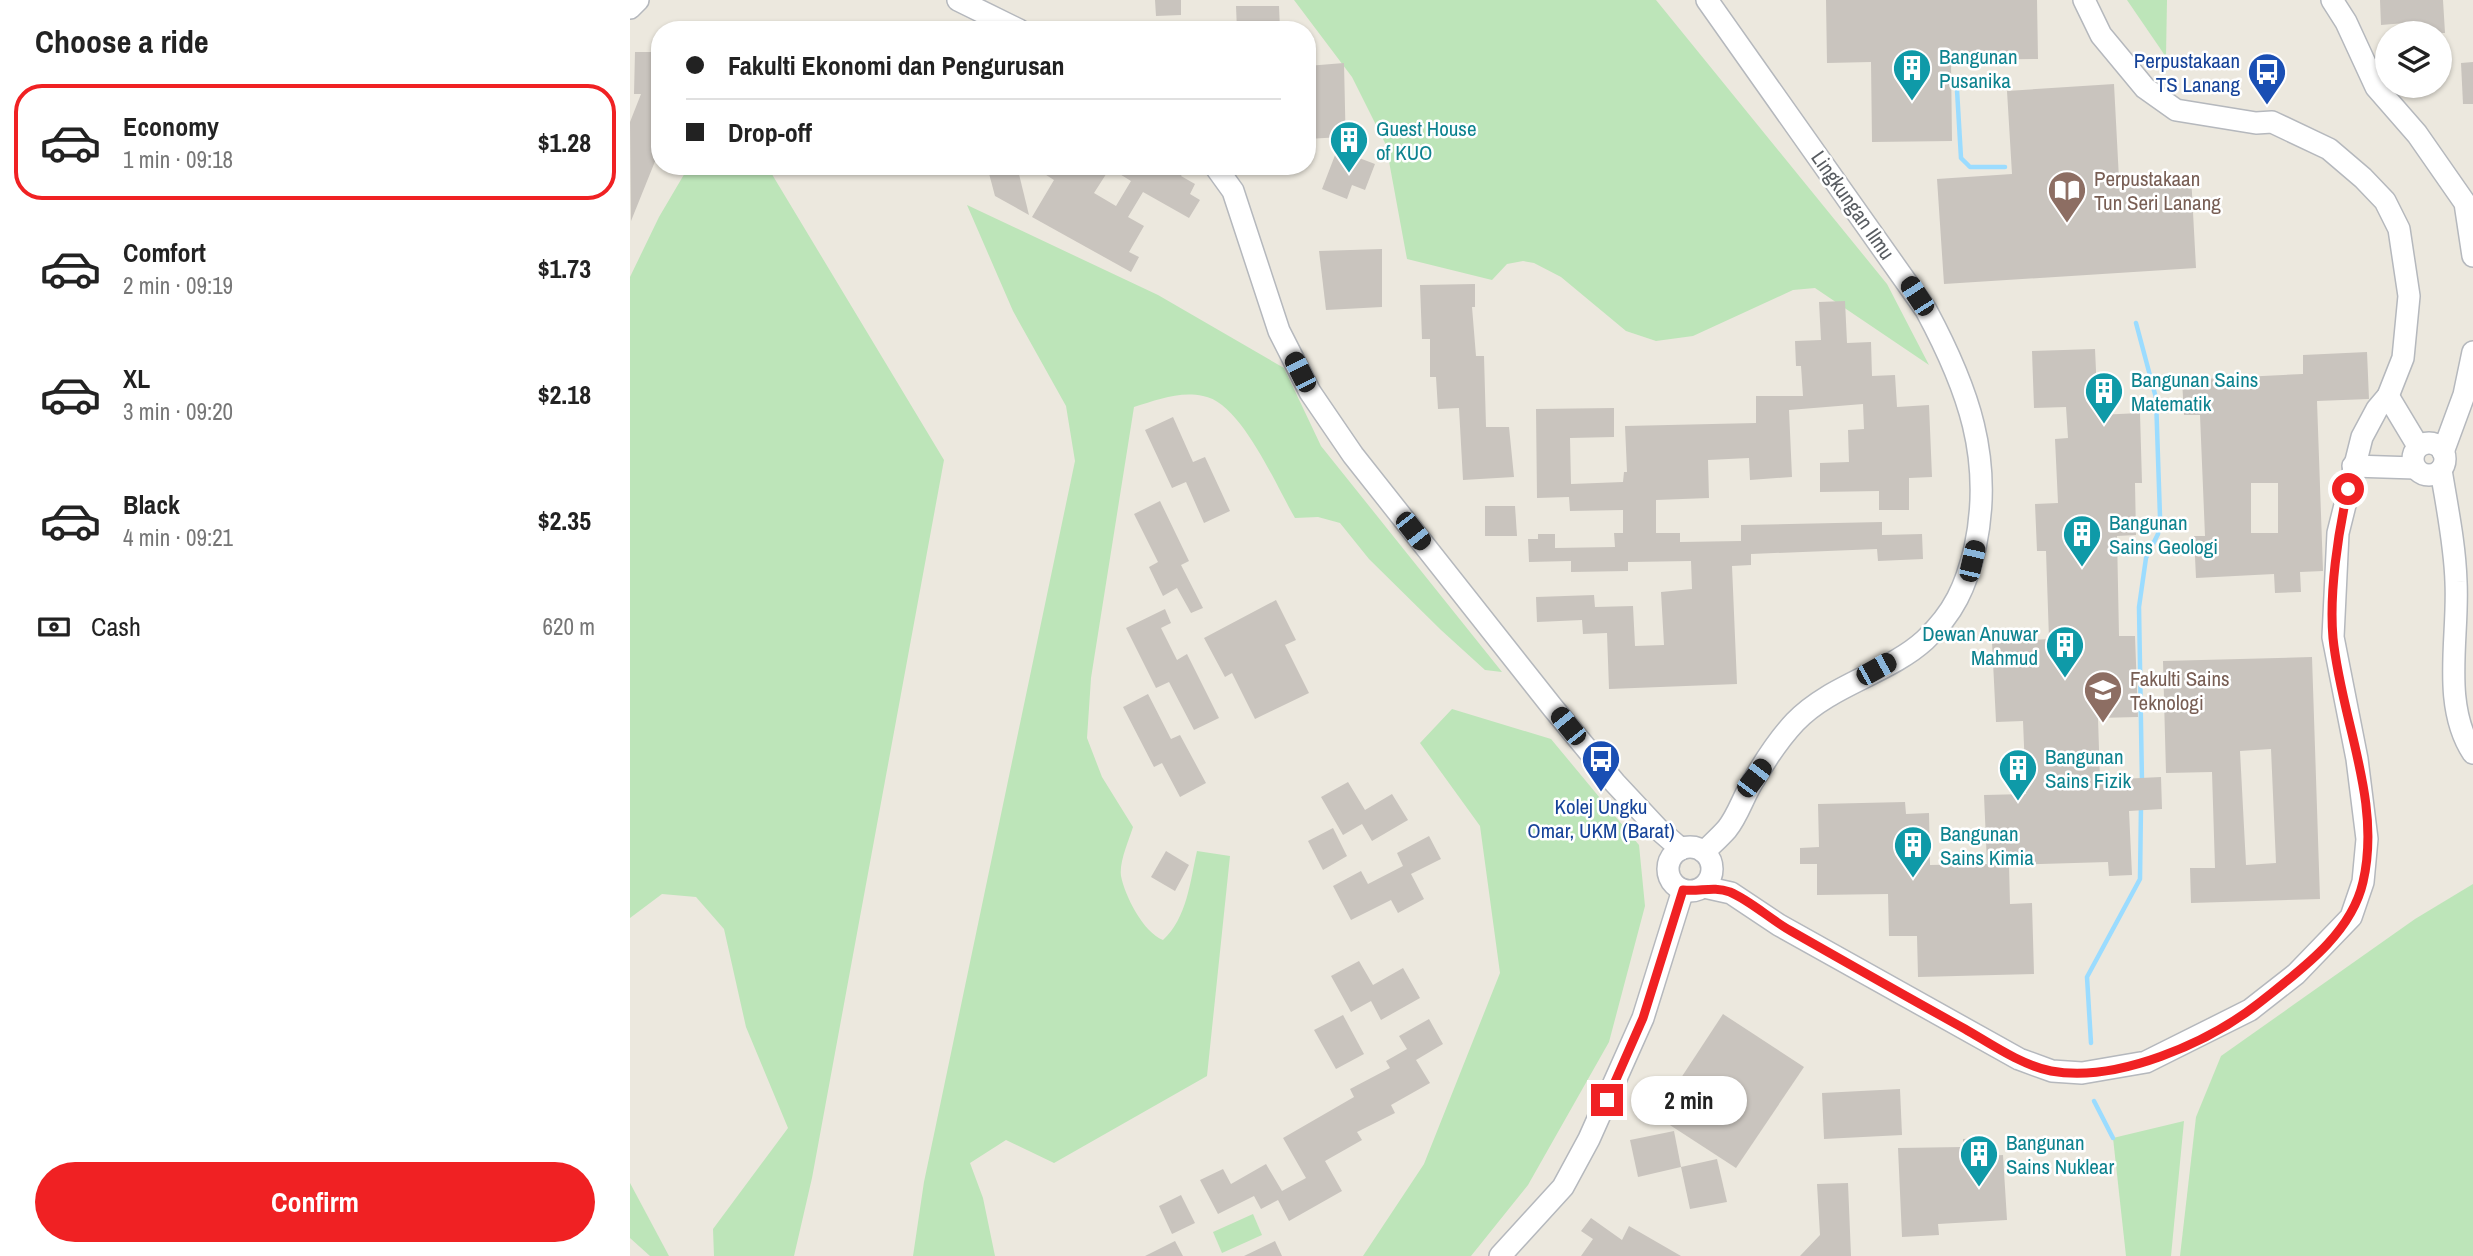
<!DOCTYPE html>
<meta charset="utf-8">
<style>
body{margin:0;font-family:"Archivo Narrow",sans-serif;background:#f2f2f2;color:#222;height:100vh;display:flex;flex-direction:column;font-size:26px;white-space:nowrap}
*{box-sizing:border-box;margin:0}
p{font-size:23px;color:#767676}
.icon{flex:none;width:38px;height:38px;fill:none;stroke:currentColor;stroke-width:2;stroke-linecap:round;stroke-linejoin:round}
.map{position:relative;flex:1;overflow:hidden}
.sheet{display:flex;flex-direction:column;background:#fff;width:630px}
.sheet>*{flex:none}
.guide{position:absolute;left:21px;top:21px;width:665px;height:154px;border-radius:28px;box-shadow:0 2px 5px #0004;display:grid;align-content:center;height:154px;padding:0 35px;background:#fff}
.buttons{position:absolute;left:1745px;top:21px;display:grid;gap:14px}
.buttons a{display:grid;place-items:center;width:77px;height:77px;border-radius:50%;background:#fff;box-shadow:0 2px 5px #0004;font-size:35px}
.end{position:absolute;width:32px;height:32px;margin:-16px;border:9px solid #f02123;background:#fff;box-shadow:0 0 0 4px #fff}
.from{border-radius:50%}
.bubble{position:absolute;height:49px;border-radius:24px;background:#fff;box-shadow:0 2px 5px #0004;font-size:23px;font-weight:700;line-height:49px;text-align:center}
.car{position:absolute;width:21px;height:42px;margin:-21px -10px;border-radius:9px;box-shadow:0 0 5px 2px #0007;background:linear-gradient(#222 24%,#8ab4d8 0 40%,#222 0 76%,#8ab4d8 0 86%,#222 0)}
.guide b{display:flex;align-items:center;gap:24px;height:66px;font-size:26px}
.guide b+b{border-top:2px solid #e0e0e0}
.guide i{width:18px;height:18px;background:#222}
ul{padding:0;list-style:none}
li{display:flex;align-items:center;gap:21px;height:116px;margin:0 14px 10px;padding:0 21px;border:4px solid transparent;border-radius:28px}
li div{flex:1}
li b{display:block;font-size:26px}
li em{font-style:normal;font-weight:700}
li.selected{border-color:#f02123}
li>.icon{width:63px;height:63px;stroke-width:1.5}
h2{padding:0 35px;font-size:32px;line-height:84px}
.pay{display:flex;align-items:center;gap:18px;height:77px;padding:0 35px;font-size:26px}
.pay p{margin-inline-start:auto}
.cta{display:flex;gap:14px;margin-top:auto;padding:14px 35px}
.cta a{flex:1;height:80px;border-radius:42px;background:#f02123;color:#fff;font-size:28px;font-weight:700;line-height:80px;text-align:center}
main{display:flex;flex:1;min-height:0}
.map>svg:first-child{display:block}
.green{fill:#bde5b9}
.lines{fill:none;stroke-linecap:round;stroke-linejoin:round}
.stream{stroke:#9bdcff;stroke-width:4.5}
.building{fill:#c9c4be;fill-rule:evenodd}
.minor-casing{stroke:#b5b8bd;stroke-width:24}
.minor{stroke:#fff;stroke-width:21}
.route{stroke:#f02123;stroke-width:9}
.labels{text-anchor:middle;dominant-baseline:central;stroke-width:5;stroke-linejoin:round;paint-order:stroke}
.culture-label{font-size:21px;fill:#0d838f;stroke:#fff;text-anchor:start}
.transit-label{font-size:21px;fill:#164399;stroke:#fff;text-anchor:end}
.education-label{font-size:21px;fill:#785e54;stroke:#fff;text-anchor:start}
.street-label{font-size:21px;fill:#585c61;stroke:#fff}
</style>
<main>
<section class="sheet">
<h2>Choose a ride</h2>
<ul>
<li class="selected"><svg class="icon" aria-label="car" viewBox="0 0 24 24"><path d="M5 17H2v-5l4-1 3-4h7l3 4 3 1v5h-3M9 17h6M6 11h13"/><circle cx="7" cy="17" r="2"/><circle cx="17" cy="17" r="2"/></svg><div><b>Economy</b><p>1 min · 09:18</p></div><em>$1.28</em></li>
<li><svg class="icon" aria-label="car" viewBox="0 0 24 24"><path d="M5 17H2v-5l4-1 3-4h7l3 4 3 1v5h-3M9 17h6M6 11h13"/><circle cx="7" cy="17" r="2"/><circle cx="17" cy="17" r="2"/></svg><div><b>Comfort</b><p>2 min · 09:19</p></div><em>$1.73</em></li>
<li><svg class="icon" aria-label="car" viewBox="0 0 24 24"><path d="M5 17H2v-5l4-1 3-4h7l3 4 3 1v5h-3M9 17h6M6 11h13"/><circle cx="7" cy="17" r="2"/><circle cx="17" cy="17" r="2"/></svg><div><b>XL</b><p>3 min · 09:20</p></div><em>$2.18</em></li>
<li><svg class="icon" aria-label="car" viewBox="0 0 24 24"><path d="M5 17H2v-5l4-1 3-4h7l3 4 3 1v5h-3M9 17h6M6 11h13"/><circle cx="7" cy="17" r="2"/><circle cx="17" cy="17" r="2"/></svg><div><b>Black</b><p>4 min · 09:21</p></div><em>$2.35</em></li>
</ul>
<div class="pay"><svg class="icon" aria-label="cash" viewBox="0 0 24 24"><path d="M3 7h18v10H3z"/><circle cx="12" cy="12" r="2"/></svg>Cash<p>620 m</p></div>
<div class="cta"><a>Confirm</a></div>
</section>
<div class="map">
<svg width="1843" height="1256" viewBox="0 0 1843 1256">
<rect width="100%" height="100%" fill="#ece8de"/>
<g class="green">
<path d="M664,0H1026L1257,284L1299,365L1185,288L1163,290L1063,336L1026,341L996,331L931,277L904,263L893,261L877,264L862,280L777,259L756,145L722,77Z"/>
<path d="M1497,0H1537L1536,57Z"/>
<path d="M59,166H137L314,460L182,1178L164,1256H84L83,1229L158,1128L116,1027L94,929L66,897L32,894L0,918V277L29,217Z"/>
<path d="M337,205L528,295L654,368L691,446L872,672L855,670L811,630L739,559L710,523L688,517L665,518C646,486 611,402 573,396C549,391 527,400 504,407L461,678L457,738L472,777L503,827C499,840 489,862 491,876C495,896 513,932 533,940C557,918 560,882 567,851L600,856L577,1076L424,1163L376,1140L340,1163L353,1198L365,1256H283L294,1182L445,461L436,406L383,311Z"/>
<path d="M822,709L921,739L1009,845L1015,906L979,1042L898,1185L841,1256H733L794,1164L870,973L850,826L790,743Z"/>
<path d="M1843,884V1256H1550L1566,1117L1591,1056L1785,919Z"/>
<path d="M1554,1121L1541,1256H1496L1483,1138Z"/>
<path d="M0,1183L39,1256H20L0,1238Z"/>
<path d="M623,1214L632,1235L592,1253L583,1232Z"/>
</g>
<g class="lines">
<g class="stream">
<path d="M1327,90L1331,158L1340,167H1375"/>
<path d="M1506,323L1526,398L1530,517L1528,534L1516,558L1509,607L1512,783"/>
<path d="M1461,1043L1457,977L1510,879L1511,806"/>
<path d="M1464,1101L1483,1138"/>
</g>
</g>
<g class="building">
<path d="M525,0H551V15L526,16Z"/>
<path d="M1196,0H1407L1408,59L1321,60L1322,141L1242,142L1241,62L1197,63Z"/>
<path d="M1750,0H1813L1815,33H1788L1787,22L1751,25Z"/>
<path d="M606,6H649L650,30H607Z"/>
<path d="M5,52H30V149L1,221L0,122L11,94H4Z"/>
<path d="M1843,62V104H1833L1831,63Z"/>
<path d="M714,63L716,153L745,164L735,190L722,185L717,199L692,189L712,137L677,139V66Z"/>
<path d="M1484,84L1489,179L1561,175L1566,268L1314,284L1307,179L1382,174L1377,91Z"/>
<path d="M357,166H387L399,215L365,196Z"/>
<path d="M402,166H557L551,176L565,184L560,194L570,200L559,218L513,192L498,217L514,226L499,252L509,257L501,272L402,217L424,180ZM480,168L501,181L486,206L464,193Z"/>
<path d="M752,249V307L696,310L689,251Z"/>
<path d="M845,284V307H842L846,356H854L856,427H879L884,477L833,480L829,408L808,409L806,377H800V339H792L790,285Z"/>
<path d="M1215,301L1217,343L1241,342L1242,376L1265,375L1267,407L1299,405L1302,477L1279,478V510H1249V491L1190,492V463L1219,462L1218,430L1234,429L1233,404L1159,410L1162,477L1120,480L1119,458L1078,460L1079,498L1026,500V533H1050V542L1111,541V525L1252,522V535L1292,534L1293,559L1248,561L1247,549L1121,554V565L1102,566L1107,684L979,689L977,633L953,634L952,620L907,622L906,597L964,595L965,607L1003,606L1005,646L1034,645L1031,592L1062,589L1061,561L998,562V571L941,572V561L899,562L898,539H908V534H925V548L985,547L984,533H993V510L940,511L939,497L907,498L906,409L984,408V437L940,438L941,484L993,482L994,472H997L995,426L1126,423V396H1173L1171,366H1166L1165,341L1191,340L1189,302Z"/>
<path d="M1465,349L1468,415L1510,413L1512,483H1505L1506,535L1487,536L1489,636H1505L1508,717L1468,718L1470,780L1531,777L1532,809L1499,811L1502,875L1479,876L1478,862L1379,865L1380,904L1402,903L1404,974L1288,977L1287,936H1259L1258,894L1187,895V864H1170V848L1189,847L1188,804L1275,802L1276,814L1299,813L1300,865L1357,864L1354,795L1396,794L1393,721L1366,722L1362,642L1419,639L1416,551H1407L1405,504L1428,503L1425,439L1438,438L1436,407L1404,408L1402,351Z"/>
<path d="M1737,352L1739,399L1687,401L1693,571L1670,572L1671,592L1645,593L1644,574L1566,578L1564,536H1575L1570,415H1554L1552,380L1673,374V355ZM1621,483H1648V533H1621Z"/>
<path d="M543,417L563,462L575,457L600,511L574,523L556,482L542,488L515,430Z"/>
<path d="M530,501L559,561L551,565L573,608L561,613L547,588L533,596L519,567L528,562L504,514Z"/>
<path d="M855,506H885L887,536H855Z"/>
<path d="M646,600L666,640L655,645L679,693L625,719L602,673L595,677L574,638Z"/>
<path d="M535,609L541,623L531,628L547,660L557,654L589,718L564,730L539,682L526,688L496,628Z"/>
<path d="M1682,657L1690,899L1561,903L1560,868H1585L1582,772L1536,773L1533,661ZM1641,749L1646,863L1616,865L1610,751Z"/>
<path d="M518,694L541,739L550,735L576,783L550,797L532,763L524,767L493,707Z"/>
<path d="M718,782L735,810L762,794L778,820L742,841L732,824L713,835L691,797Z"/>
<path d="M703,828L717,856L693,870L678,841Z"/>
<path d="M799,836L811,859L781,874L794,899L768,913L761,900L721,920L703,886L731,871L738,884L773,866L767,853Z"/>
<path d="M536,851L559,865L545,891L521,877Z"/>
<path d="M729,961L743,985L773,968L790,998L751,1020L741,1001L721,1012L701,976Z"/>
<path d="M1093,1014L1174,1067L1106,1168L1026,1116Z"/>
<path d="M713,1015L734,1054L706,1069L684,1030Z"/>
<path d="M799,1019L813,1044L786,1060L800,1083L761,1105L765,1113L727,1132L732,1140L695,1161L712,1191L659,1221L648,1200L631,1209L624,1196L588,1214L570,1180L593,1169L601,1184L636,1164L652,1191L676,1178L653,1138L724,1097L720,1089L760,1068L756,1061L777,1049L769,1036Z"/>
<path d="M1270,1089L1272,1135L1194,1139L1192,1093Z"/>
<path d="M1044,1131L1051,1167L1008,1177L1000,1140Z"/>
<path d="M1353,1138L1354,1156L1373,1155L1377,1220L1308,1224L1309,1235L1272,1237L1268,1148L1333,1147V1139Z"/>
<path d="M1087,1159L1097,1202L1060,1209L1051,1167Z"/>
<path d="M1218,1183L1221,1256H1170L1190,1235L1187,1184Z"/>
<path d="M551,1195L565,1223L542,1234L529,1206Z"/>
<path d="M961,1218L992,1240L999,1226L1051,1256H951L963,1239L951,1231Z"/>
<path d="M545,1241L553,1256H515Z"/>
<path d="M645,1241L652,1256H614Z"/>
</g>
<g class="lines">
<g class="minor-casing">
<g id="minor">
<path d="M328,0L389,30"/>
<path d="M1702,0L1716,22L1746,87L1787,134L1835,203L1843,256"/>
<path d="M0,8L8,0"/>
<path d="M585,166L603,191L649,331L680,392L723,455L923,708L985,783L1028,829L1051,849"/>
<path d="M1758,396L1788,446"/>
<circle cx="1799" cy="459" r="16"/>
<path d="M1813,452L1834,395L1843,352"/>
<path d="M1723,466L1785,468"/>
<path d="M1811,470C1817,507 1825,545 1826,582C1829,637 1811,704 1843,753"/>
<circle cx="1060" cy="869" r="22"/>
<path d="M1074,852C1082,844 1090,837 1097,829C1109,814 1114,794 1125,778C1136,759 1150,738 1165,722C1200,685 1259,673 1295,640C1324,613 1336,586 1345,548C1364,459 1338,388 1296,310L1077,0"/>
<path d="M1074,887L1101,893L1149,925L1389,1059L1422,1071L1452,1073L1516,1062L1620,1010L1666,974L1721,917L1733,882L1737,839L1727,759L1703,637L1708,533L1732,437L1747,409L1758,396L1773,358L1779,296L1769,229L1755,201L1733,178L1699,149L1642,122L1626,123L1546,110L1515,88L1471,35L1454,0"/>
<path d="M870,1256L933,1187L959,1139L1013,1018L1053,890"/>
</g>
</g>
<use href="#minor" class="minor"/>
</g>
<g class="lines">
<path class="route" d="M977,1100L1013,1018L1053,890C1070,892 1083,886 1100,892C1121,901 1141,920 1161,931C1219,964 1277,997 1335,1029C1361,1044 1391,1065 1421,1071C1487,1083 1578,1043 1629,1003C1669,971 1721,935 1733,882C1752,801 1711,719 1703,638C1699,593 1708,533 1718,489"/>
</g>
<defs>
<g id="building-pin" transform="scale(2.0125)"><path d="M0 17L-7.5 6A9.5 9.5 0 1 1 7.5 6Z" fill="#0f9aa8" stroke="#fff"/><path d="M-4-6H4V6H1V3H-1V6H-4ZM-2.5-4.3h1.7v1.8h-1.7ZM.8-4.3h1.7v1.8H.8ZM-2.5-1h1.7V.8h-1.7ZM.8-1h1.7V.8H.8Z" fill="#fff"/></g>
<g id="bus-pin" transform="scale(2.0125)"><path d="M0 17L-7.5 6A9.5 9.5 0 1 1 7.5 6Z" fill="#1a4fb4" stroke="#fff"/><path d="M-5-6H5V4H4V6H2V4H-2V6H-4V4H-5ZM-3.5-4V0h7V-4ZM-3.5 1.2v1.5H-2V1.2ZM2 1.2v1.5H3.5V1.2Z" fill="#fff"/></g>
<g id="library-pin" transform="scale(2.0125)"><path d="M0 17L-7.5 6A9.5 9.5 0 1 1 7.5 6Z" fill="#8d6e63" stroke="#fff"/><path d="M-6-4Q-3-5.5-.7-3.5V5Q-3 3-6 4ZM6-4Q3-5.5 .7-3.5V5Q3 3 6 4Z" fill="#fff"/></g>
<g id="university-pin" transform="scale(2.0125)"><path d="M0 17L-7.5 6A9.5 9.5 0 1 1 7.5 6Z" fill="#8d6e63" stroke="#fff"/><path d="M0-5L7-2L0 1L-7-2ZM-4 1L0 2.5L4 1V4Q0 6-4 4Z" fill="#fff"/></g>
</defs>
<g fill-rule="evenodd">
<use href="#building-pin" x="1282" y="68"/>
<use href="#bus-pin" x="1637" y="72"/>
<use href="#building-pin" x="719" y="140"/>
<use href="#library-pin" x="1437" y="190"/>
<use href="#building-pin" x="1474" y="391"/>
<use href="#building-pin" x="1452" y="534"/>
<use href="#building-pin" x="1435" y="645"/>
<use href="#university-pin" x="1473" y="690"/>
<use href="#bus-pin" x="971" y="759"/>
<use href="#building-pin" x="1388" y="768"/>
<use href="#building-pin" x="1283" y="845"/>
<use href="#building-pin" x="1349" y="1154"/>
</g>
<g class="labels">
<g class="culture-label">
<text x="1309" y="56">Bangunan<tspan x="1309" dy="24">Pusanika</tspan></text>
<text x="746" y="128">Guest House<tspan x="746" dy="24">of KUO</tspan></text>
<text x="1501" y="379">Bangunan Sains<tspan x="1501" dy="24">Matematik</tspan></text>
<text x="1479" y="522">Bangunan<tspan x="1479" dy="24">Sains Geologi</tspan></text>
<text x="1408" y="633" text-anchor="end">Dewan Anuwar<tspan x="1408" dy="24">Mahmud</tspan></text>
<text x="1415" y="756">Bangunan<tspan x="1415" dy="24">Sains Fizik</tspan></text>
<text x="1310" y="833">Bangunan<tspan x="1310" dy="24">Sains Kimia</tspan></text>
<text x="1376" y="1142">Bangunan<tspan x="1376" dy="24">Sains Nuklear</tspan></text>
</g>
<g class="transit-label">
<text x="1610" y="60">Perpustakaan<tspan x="1610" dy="24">TS Lanang</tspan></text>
<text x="971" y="806" text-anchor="middle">Kolej Ungku<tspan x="971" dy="24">Omar, UKM (Barat)</tspan></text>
</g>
<g class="education-label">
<text x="1464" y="178">Perpustakaan<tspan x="1464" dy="24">Tun Seri Lanang</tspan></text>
<text x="1500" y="678">Fakulti Sains<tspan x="1500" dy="24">Teknologi</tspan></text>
</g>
<g class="street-label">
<text transform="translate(1223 205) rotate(55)">Lingkungan Ilmu</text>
</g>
</g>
</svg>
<div class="buttons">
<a><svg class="icon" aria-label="layers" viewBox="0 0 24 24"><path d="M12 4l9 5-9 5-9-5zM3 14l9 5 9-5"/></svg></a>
</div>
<i class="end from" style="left:1718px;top:489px"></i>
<i class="end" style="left:977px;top:1100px"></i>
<div class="bubble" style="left:1001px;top:1076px;width:116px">2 min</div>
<i class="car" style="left:1287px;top:296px;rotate:327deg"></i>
<i class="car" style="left:670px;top:372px;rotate:333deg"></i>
<i class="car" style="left:783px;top:531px;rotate:142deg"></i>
<i class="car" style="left:1342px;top:561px;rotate:13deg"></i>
<i class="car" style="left:1246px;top:669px;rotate:61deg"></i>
<i class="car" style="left:938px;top:726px;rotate:321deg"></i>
<i class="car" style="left:1124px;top:778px;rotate:37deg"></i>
<div class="guide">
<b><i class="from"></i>Fakulti Ekonomi dan Pengurusan</b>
<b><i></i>Drop-off</b>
</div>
</div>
</main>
